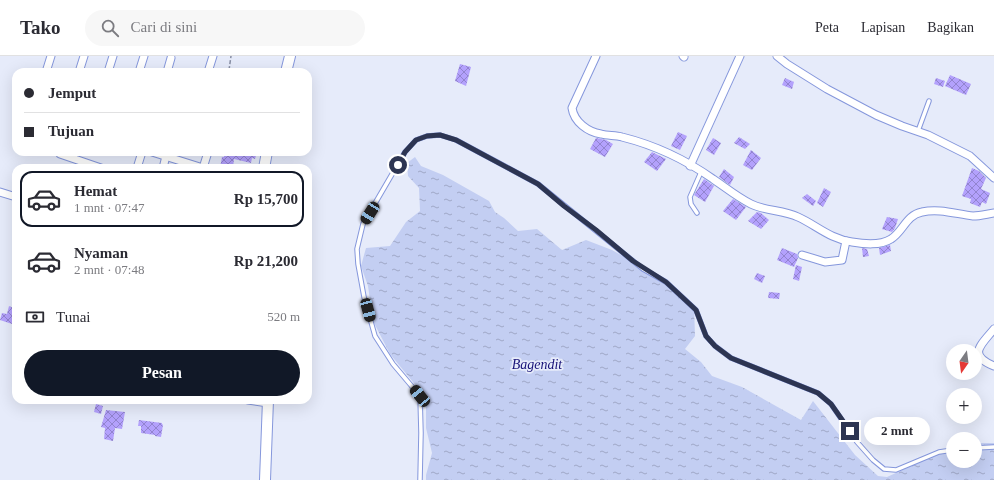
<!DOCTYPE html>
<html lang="id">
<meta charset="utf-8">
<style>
body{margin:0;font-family:"Times New Roman",serif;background:#f7f7f7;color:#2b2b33;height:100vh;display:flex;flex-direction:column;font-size:15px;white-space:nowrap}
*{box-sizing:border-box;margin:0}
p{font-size:13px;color:#7c7c81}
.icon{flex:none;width:22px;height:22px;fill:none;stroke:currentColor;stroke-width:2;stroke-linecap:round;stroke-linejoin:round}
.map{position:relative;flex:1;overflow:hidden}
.side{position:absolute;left:12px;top:108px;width:300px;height:240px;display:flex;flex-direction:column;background:#fff;border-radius:12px;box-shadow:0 4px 16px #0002}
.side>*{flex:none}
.guide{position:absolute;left:12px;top:12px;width:300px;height:88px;border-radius:12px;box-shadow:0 4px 16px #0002;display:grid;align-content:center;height:88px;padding:0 12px;background:#fff}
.needle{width:26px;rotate:194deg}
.fabs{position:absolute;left:946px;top:288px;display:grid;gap:8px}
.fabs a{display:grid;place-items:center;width:36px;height:36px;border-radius:50%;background:#fff;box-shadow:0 4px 16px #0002;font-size:20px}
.end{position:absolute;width:18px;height:18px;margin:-9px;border:5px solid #2d3552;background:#fff;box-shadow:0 0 0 2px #fff}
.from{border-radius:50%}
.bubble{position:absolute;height:28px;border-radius:14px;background:#fff;box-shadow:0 4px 16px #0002;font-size:13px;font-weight:700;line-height:28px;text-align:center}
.car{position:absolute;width:12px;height:24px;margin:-12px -6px;border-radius:5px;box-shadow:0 0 3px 1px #0007;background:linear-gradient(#222 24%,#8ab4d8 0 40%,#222 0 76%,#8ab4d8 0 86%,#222 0)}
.guide b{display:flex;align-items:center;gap:14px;height:38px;font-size:15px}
.guide b+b{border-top:1px solid #e1e1e2}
.guide i{width:10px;height:10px;background:#2b2b33}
ul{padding:7px 0 0;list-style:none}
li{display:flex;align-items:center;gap:12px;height:56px;margin:0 8px 6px;padding:0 4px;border:2px solid transparent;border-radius:12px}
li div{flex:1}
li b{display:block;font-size:15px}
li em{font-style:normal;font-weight:700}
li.on{border-color:#111827}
li>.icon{width:36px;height:36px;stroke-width:1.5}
.pay{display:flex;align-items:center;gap:10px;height:44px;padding:0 12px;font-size:15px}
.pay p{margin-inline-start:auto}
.action{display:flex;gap:8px;margin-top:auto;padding:8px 12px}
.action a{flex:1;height:46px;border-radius:24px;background:#111827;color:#fff;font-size:16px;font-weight:700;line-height:46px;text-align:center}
header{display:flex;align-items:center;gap:24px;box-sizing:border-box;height:56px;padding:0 20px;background:#fff;border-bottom:1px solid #e1e1e2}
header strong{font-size:19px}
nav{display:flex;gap:22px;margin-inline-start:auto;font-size:14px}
.search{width:280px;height:36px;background:#f7f7f7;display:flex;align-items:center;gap:10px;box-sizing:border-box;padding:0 14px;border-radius:22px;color:#7c7c81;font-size:15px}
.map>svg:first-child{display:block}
.water{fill:url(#water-ripples)}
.building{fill:url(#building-cross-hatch)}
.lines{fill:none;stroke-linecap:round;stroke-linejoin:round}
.service-casing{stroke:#8597dc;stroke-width:5.5}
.minor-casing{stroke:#8597dc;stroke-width:9}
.secondary-casing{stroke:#8597dc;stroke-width:12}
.path{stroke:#878ea4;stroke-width:1.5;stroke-dasharray:4 2;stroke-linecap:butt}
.service{stroke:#fff;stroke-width:3.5}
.minor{stroke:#fff;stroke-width:7}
.secondary{stroke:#fff;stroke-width:10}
.route{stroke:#2d3552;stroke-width:5}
.labels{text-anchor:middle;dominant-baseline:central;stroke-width:3.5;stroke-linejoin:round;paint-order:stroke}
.water-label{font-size:14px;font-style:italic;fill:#181378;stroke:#e6ebfa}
</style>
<header>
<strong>Tako</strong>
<div class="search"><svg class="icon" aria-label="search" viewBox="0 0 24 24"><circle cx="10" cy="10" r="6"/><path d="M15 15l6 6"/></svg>Cari di sini</div>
<nav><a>Peta</a><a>Lapisan</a><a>Bagikan</a></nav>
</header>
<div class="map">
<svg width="994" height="424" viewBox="0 0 994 424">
<defs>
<pattern id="water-ripples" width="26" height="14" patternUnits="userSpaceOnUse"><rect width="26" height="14" fill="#c3cef2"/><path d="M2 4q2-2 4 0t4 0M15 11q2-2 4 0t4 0" fill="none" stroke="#9fa8c7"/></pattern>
<pattern id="building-cross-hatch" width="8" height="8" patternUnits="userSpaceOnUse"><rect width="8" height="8" fill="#b3a1fc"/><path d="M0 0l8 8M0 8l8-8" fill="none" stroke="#9284cf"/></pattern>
</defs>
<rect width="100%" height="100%" fill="#e6ebfa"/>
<path class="water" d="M415,101L421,110L443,119L489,145L495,156L504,162L518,175L537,173L562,194L586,184L612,194L669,226L694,249L695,280L685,293L701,306L712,320L742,331L801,364L813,345L855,399L878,420L887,421L953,391V405H975V387H994V424H426V419L432,397L426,372V342L390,298L373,265L368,230L361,210L366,192L390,190L406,166L420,155L419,132L408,120L407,107Z"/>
<g class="building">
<path d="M460,8L471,11L466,30L455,25Z"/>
<path d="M950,19L971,28L966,39L945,30Z"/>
<path d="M785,22L794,26L792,33L782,29Z"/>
<path d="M936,22L945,25L943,31L934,28Z"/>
<path d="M678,76L687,80L680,94L671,90Z"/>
<path d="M739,81L750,88L745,93L734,87Z"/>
<path d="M596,82L606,84L613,88L605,101L590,93Z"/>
<path d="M713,82L721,87L714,99L706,94Z"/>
<path d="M751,94L761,102L752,114L743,109Z"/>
<path d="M224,96H257L255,103L252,102L251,107L234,103L233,112H220L222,101H224Z"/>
<path d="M652,96L666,103L657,115L644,106Z"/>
<path d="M972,112L979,115L986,122L981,133L990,137L986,148L982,146L980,151L970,147L971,143L962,140Z"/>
<path d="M724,113L734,121L730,129L719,121Z"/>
<path d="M704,123L714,130L705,146L694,139Z"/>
<path d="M824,132L831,136L823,151L817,147Z"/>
<path d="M807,138L816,145L813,150L802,142Z"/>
<path d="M733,143L746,151L736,164L723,155Z"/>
<path d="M757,156L761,157L769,164L761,173L748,165Z"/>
<path d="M887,161L898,163L895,172L892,176L882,173Z"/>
<path d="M890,189L891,195L880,199L879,192Z"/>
<path d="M782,192L797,198L798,202L794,211L777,204Z"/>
<path d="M862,192L867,193L869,200L863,201Z"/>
<path d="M796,209L802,211L799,225L793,223Z"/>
<path d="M757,217L765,220L762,227L754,223Z"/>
<path d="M769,236L780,237L779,243L768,242Z"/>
<path d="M9,250L16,253L12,268L0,264L2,257L7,258Z"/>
<path d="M96,348L103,350L101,358L94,356Z"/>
<path d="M106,354L125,356L122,373L115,372L113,385L104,383L105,372L101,371Z"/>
<path d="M139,364L162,367V368L163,369L161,381L155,380V379L141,377V370H138Z"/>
</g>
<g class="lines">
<g class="service-casing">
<g id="service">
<path d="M918,75L929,45"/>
<path d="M697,157L691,148L690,141L701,116"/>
<path d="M975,392L994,391"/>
<path d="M420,424L421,377L420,340L393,308L375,280L364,241L358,208L357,193L363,168L405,96L416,84L427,80L440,79L456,84L538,128L643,213L666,226L696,254L706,280L715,290L731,302L818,337L831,348L857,386L873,404L884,413L896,414L939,396L953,394"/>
</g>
</g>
<g class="minor-casing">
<g id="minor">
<path d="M596,0L572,52C574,66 588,76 601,78C608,80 615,79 622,81C654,89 686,104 713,123C725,131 737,141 751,148C765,155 783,154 798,161C816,169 830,183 852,186C864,188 880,190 891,183C903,176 906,159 922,156C939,152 956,158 973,160C980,160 987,158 994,157"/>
<path d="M683,0L684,1"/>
<path d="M777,0L787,8L827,33L876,59L902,70L928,79L970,100L994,122"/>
<path d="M46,16L51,0"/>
<path d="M79,16L84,0"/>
<path d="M108,16L113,0"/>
<path d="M139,16L144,0"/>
<path d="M167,16L171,2"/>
<path d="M208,16L213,0"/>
<path d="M152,96L203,112L208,96"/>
<path d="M60,98L101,112"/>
<path d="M690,110L740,0"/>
<path d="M137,112L142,96"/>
<path d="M163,112L166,100"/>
<path d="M0,136L16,141"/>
<path d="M802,199L825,206L842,204L846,185"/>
<path d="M994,273C981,289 967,299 994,310"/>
<path d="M248,344L268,347"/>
</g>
</g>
<g class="secondary-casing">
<g id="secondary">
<path d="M286,16L290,0"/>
<path d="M264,112L267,96"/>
<path d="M265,424L268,344"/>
</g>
</g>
<path class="path" d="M229,14L231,0"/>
<use href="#service" class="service"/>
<use href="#minor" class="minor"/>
<use href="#secondary" class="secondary"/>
</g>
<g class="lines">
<path class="route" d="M398,109L405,96L416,84L427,80L440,79L456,84L538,128L564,150L596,174L633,205L666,226L696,254L706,280L715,290L731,302L818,337L831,348L850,375"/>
</g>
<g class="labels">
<g class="water-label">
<text x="537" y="308">Bagendit</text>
</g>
</g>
</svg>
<div class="fabs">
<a><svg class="needle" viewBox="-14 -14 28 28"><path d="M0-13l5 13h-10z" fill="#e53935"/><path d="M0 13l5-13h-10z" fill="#7c7c81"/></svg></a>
<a>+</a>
<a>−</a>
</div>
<i class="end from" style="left:398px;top:109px"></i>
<i class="end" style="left:850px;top:375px"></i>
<div class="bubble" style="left:864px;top:361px;width:66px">2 mnt</div>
<i class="car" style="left:370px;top:157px;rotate:212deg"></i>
<i class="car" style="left:368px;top:254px;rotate:165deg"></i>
<i class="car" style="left:420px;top:340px;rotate:321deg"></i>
<div class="guide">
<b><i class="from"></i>Jemput</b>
<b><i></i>Tujuan</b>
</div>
<section class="side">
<ul>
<li class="on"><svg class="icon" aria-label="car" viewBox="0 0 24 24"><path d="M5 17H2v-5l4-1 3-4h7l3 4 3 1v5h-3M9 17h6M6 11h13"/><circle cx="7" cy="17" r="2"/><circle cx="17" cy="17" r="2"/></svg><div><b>Hemat</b><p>1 mnt · 07:47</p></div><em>Rp 15,700</em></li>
<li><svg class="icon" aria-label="car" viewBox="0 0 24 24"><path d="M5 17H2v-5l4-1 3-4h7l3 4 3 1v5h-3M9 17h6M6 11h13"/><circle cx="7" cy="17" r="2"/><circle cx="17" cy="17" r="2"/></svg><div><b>Nyaman</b><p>2 mnt · 07:48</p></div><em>Rp 21,200</em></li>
</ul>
<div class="pay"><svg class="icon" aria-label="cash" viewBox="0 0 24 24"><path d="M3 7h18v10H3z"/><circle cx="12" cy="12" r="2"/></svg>Tunai<p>520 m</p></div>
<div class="action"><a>Pesan</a></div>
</section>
</div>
